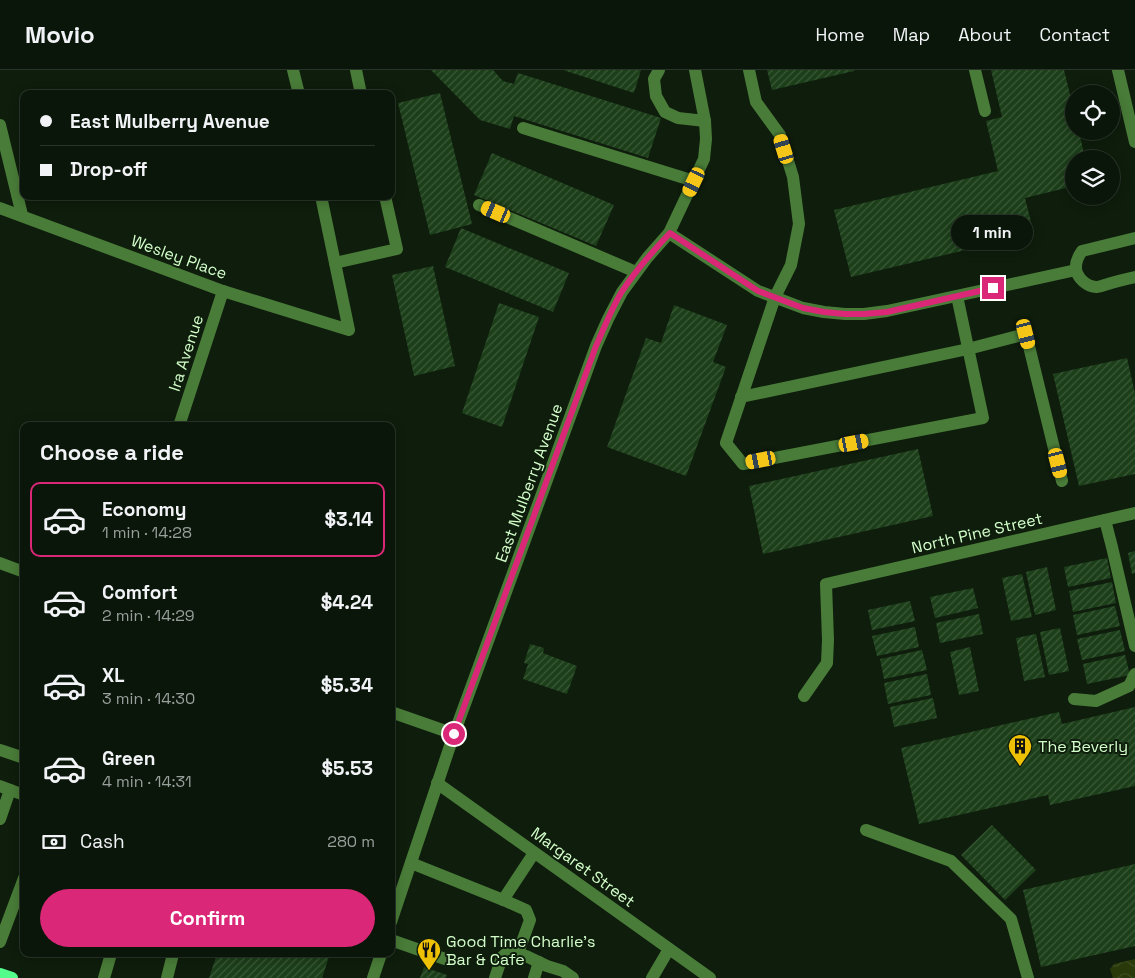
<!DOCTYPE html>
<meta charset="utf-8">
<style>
body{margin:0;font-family:"Space Grotesk",sans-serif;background:#182317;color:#f1f3f6;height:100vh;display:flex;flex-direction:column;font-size:19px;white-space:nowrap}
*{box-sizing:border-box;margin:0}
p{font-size:16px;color:#999f9c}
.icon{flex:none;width:28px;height:28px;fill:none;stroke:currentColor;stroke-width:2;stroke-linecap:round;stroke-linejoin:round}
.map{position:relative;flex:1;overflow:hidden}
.drawer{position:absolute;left:20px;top:352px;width:375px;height:535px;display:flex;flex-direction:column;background:#0a1609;border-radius:10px;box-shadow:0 2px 12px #0003,0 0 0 1px #2a352a}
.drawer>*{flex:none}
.guide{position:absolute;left:20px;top:20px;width:375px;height:110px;border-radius:10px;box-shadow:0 2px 12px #0003,0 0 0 1px #2a352a;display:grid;align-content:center;height:110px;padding:0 20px;background:#0a1609}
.fabs{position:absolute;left:1065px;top:15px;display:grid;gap:10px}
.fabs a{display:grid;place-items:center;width:55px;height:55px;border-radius:50%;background:#0a1609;box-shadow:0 2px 12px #0003,0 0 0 1px #2a352a;font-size:25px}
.end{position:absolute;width:22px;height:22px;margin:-11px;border:6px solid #db2777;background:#fff;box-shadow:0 0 0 2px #fff}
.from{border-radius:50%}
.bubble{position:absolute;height:35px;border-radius:18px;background:#0a1609;box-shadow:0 2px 12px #0003,0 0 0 1px #2a352a;font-size:16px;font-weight:800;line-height:35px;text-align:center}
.car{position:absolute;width:15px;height:30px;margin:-15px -8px;border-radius:6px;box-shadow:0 0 4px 1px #0007;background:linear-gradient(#f5c518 24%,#345 0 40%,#f5c518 0 76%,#345 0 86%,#f5c518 0)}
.guide b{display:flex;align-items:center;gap:18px;height:48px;font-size:19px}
.guide b+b{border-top:1px solid #2a352a}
.guide i{width:12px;height:12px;background:#f1f3f6}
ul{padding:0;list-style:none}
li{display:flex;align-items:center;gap:15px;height:75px;margin:0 10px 8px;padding:0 10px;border:2px solid transparent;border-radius:10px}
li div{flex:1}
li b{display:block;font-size:19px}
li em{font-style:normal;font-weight:800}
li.current{border-color:#db2777}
li>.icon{width:45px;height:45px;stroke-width:1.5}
h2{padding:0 20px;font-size:22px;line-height:60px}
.pay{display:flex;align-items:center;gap:12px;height:55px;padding:0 20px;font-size:19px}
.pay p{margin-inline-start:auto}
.button{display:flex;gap:10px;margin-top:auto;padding:10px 20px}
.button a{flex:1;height:58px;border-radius:30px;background:#db2777;color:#fff;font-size:20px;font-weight:800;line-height:58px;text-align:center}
header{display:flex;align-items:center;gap:30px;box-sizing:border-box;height:70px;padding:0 25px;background:#0a1609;border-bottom:1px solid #2a352a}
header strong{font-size:24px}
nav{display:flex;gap:28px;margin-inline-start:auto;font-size:18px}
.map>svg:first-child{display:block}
.water{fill:url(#water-waves)}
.building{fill:url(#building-hatch)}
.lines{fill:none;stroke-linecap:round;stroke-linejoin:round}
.minor{stroke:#497c38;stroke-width:12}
.major{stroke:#53fc8b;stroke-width:12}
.route{stroke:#db2777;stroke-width:6}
.labels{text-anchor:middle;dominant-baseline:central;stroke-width:4;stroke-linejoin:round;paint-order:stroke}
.street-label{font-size:16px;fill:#d3feca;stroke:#0e1d0c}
.poi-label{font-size:16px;fill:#d3feca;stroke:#0e1d0c;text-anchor:start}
</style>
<header>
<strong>Movio</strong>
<nav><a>Home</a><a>Map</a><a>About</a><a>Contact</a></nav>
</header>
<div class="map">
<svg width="1135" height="908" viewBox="0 0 1135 908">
<defs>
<pattern id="water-waves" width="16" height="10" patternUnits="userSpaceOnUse" patternTransform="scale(1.25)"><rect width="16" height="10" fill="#293909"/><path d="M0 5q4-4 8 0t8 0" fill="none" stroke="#3d4d20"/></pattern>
<pattern id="building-hatch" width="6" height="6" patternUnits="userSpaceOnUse" patternTransform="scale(1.25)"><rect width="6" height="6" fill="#1c3e19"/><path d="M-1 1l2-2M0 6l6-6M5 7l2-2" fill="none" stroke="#3c5b39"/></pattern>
</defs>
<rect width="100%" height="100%" fill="#0e1d0c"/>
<path class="water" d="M1135,889V908H1113L1110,899L1114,894Z"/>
<g class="building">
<path d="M431,0H493L503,11L514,14L518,3L661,48L648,88L514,46L510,59L480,50Z"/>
<path d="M563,0H641L634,23Z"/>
<path d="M767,0H854V1L772,20Z"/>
<path d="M991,0H1064L1074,41V61H1079L1085,89H1074V116L1025,128L1034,164L851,207L834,140L998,101L986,51L1002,47Z"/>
<path d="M440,23L472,154L430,165L398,33Z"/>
<path d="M492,83L614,135L596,176L474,125Z"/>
<path d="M461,158L569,203L553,242L445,197Z"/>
<path d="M433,196L455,296L414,306L392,205Z"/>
<path d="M499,233L539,247L502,357L462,343Z"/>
<path d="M674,235L727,255L713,292L726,297L686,406L607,377L646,268L661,273Z"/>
<path d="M1127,288L1135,323V404L1079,416L1053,304Z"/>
<path d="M918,379L933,446L763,484L749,416Z"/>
<path d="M1135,481V503L1132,504L1128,483Z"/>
<path d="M1107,488L1111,508L1068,517L1064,497Z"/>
<path d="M1047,497L1056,540L1035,545L1026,502Z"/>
<path d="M1022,504L1032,547L1011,551L1002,508Z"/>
<path d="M1112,512L1116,533L1073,542L1069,521Z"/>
<path d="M973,518L978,538L935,548L930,527Z"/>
<path d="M910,531L915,551L872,560L868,540Z"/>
<path d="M1115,536L1120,556L1077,565L1073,545Z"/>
<path d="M979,544L983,564L940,573L936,553Z"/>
<path d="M915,557L919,577L877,586L872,566Z"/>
<path d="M1060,558L1069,601L1049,605L1040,562Z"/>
<path d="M1120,560L1125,581L1082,590L1077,569Z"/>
<path d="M1036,564L1045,607L1024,611L1016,568Z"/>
<path d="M530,574L544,578L543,583L577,596L567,624L523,609L528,594L524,593Z"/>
<path d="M970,577L979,621L959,625L950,582Z"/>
<path d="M922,580L927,600L884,609L880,589Z"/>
<path d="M1125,585L1130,605L1087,614L1083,594Z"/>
<path d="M927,604L931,625L888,634L884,613Z"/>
<path d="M933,628L937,648L894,657L890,637Z"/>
<path d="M1135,637V716L1050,735L1048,725L919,754L901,678L1059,642L1062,654Z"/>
<path d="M992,755L1036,800L1005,830L961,785Z"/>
<path d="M1135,794V876L1041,897L1023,820Z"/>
<path d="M217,884H330L322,908H209Z"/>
<path d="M424,897L447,905L446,908H420Z"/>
</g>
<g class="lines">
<g class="minor">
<path d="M293,0L299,24"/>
<path d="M356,0L361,24"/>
<path d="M659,0L654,9L656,26L665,42L678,48L705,51"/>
<path d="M749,0L756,32L780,65L793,107L799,154L791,195L775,227L726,373L743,394L983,348L957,226"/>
<path d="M975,0L985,41"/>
<path d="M1118,0L1135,72"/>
<path d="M0,55L22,145"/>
<path d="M523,58L694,111"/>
<path d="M479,135L636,202"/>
<path d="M0,138L223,221L349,260L321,126"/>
<path d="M669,163L758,221L803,238L824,242L845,244H864L887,241L1076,200"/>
<path d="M1135,168L1082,181C1077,188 1074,195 1077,203C1080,210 1088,217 1096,217C1099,217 1104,215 1108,214C1117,211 1126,209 1135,207"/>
<path d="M335,193L397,179L385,126"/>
<path d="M741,327L968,279L1026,264L1062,411"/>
<path d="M179,356L223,221"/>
<path d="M1105,450L1112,477L1135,576"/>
<path d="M0,493L24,502"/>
<path d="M804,626L827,593L828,570L826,514L1135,443"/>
<path d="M1074,629L1096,631L1129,616L1135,604"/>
<path d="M391,642L454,664"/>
<path d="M0,680L24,688"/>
<path d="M437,713L710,908"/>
<path d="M0,716L24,725"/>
<path d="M0,749L10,720"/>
<path d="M866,760L951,791L1011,849L1028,908"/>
<path d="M411,793L508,832L526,840L530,850L518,883"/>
<path d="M503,830L534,783"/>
<path d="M391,852L454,664L596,276L608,249L622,222L647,188L669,163L704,89L706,69L705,51L695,0"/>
<path d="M391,870L445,889"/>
<path d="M0,872L24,808"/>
<path d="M104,908L111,884"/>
<path d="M167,908L173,884"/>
<path d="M373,908L381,884"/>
<path d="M495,908L502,887L510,880L526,886L547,896L563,901L573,908"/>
<path d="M534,908L539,892"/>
<path d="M652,908L669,879"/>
</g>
<path class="major" d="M0,904L12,908"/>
</g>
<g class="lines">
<path class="route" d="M454,664L596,276C604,258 611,240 621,223C635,201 652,182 670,163L758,221L803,238L824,242L845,244H864L887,242L993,218"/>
</g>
<defs>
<g id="building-pin" transform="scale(1.25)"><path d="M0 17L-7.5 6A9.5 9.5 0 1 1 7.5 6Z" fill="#efc105" stroke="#0e1d0c"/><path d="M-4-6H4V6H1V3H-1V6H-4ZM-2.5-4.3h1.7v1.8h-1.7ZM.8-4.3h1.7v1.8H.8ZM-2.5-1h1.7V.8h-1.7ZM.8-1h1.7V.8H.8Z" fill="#111"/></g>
<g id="restaurant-pin" transform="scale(1.25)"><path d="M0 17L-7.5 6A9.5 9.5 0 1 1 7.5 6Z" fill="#efc105" stroke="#0e1d0c"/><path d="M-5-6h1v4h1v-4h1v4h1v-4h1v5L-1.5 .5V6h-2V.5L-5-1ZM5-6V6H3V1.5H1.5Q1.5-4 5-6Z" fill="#111"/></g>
</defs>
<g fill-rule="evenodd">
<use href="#building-pin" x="1020" y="676"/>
<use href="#restaurant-pin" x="429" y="880"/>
</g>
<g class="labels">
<g class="street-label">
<text transform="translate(179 187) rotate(20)">Wesley Place</text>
<text transform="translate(186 283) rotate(-72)">Ira Avenue</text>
<text transform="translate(529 413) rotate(-70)">East Mulberry Avenue</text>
<text transform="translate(977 463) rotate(-13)">North Pine Street</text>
<text transform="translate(583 797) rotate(36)">Margaret Street</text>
</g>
<g class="poi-label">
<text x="1038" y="676">The Beverly</text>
<text x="446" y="871">Good Time Charlie's<tspan x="446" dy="18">Bar &amp; Cafe</tspan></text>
</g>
</g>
</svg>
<div class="fabs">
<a><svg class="icon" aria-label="locate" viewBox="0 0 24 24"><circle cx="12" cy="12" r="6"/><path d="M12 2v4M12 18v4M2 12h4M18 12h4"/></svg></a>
<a><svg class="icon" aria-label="layers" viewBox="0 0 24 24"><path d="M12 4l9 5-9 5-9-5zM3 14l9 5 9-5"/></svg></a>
</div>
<i class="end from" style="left:454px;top:664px"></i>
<i class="end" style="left:993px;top:218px"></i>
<div class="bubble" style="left:951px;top:145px;width:82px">1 min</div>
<i class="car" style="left:784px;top:79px;rotate:343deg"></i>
<i class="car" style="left:694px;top:112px;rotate:205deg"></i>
<i class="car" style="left:496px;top:142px;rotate:293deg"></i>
<i class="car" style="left:1026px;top:264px;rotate:166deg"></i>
<i class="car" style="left:854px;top:373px;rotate:79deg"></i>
<i class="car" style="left:761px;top:390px;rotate:259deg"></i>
<i class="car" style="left:1058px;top:393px;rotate:166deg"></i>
<div class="guide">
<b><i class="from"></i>East Mulberry Avenue</b>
<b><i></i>Drop-off</b>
</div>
<section class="drawer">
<h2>Choose a ride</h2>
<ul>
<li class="current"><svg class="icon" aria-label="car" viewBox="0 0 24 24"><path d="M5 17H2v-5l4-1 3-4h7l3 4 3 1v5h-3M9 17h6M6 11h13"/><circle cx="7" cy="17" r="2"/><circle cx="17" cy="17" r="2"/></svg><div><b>Economy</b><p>1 min · 14:28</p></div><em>$3.14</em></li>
<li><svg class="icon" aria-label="car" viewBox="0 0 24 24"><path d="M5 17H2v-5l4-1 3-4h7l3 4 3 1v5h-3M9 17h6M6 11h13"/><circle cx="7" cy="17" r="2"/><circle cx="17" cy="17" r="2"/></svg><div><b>Comfort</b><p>2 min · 14:29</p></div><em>$4.24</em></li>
<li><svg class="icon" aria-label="car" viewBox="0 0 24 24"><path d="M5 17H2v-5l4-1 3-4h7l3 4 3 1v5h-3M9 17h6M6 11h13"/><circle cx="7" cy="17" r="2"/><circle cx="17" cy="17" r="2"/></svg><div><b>XL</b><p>3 min · 14:30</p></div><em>$5.34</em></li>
<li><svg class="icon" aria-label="car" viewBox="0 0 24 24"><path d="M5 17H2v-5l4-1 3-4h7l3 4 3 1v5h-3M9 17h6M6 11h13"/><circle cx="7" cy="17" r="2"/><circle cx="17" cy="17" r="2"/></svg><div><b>Green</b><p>4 min · 14:31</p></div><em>$5.53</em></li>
</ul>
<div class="pay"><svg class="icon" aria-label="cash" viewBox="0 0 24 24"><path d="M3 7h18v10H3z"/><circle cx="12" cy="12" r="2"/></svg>Cash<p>280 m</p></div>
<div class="button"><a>Confirm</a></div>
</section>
</div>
